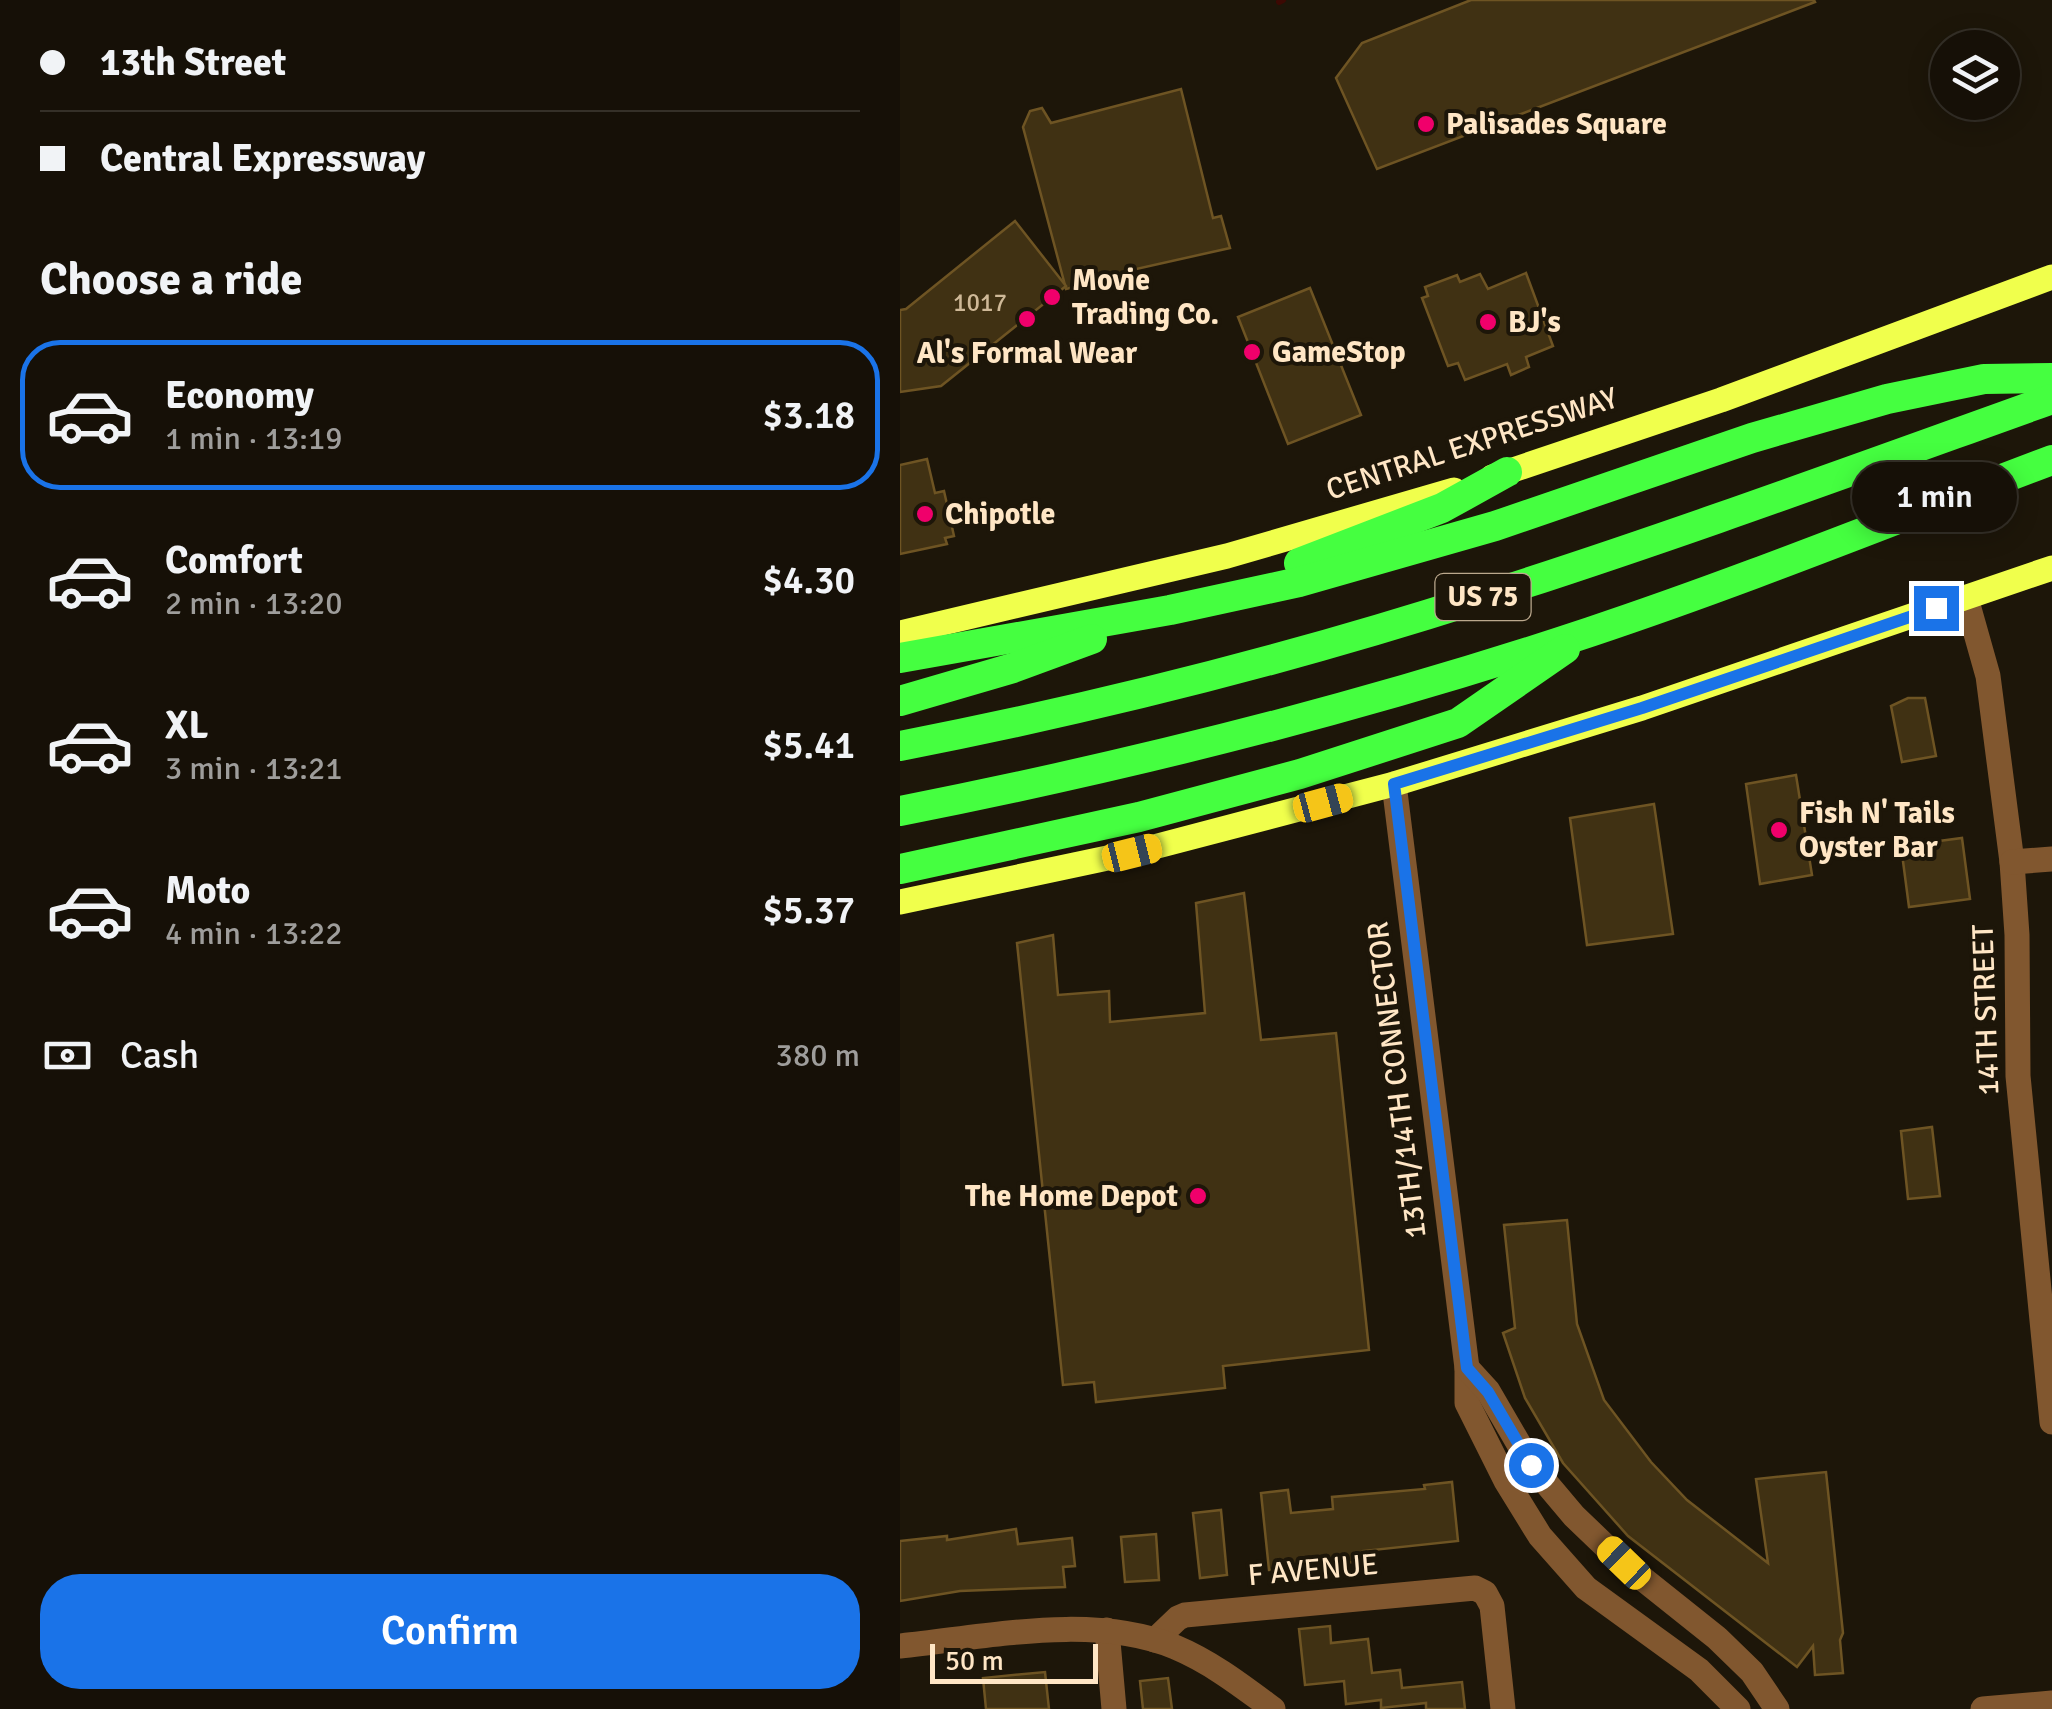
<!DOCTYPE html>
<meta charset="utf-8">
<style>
body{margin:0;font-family:Signika,sans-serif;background:#231e15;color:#f1f3f6;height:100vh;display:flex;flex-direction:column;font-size:38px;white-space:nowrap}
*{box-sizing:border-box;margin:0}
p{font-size:32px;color:#9e9d9b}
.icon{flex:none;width:55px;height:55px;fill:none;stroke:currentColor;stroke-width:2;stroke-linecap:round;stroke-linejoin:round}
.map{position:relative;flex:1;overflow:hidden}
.details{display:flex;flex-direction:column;background:#161007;width:900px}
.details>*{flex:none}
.top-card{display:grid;align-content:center;height:220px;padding:0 40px;background:#161007}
.tools{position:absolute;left:1030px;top:30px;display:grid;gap:20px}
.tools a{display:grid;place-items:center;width:90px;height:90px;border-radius:50%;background:#161007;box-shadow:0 5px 25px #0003,0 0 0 2px #353028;font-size:50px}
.scale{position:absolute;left:30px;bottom:25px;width:168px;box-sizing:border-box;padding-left:10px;border:5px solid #ffe6c5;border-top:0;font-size:28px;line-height:35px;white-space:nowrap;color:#ffe6c5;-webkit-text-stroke:8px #1d1609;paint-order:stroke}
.end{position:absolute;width:45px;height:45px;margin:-22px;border:12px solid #1a73e8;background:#fff;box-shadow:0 0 0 5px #fff}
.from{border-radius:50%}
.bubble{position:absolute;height:70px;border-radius:35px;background:#161007;box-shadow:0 5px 25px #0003,0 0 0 2px #353028;font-size:32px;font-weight:600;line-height:70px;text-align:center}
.car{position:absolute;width:30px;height:60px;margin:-30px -15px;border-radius:12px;box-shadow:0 0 8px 2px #0007;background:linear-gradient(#f5c518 24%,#345 0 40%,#f5c518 0 76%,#345 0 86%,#f5c518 0)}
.top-card b{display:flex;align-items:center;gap:35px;height:95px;font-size:38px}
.top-card b+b{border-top:2px solid #353028}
.top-card i{width:25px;height:25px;background:#f1f3f6}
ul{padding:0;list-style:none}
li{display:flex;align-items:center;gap:30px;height:150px;margin:0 20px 15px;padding:0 20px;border:5px solid transparent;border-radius:40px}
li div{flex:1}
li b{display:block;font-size:38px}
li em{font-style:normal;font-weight:600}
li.on{border-color:#1a73e8}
li>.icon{width:90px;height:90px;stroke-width:1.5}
h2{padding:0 40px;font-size:45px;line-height:120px}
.pay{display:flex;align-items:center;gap:25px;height:110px;padding:0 40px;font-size:38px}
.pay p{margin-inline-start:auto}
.cta{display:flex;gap:20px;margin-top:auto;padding:20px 40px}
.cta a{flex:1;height:115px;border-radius:40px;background:#1a73e8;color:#fff;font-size:40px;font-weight:600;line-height:115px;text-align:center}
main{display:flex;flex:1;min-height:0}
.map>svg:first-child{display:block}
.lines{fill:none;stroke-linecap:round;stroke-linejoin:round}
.stream{stroke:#3c0903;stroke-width:6}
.building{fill:#403113;stroke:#6e5423;stroke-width:2.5}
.minor{stroke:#81572f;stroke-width:25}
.major{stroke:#f0ff4c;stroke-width:25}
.highway{stroke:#45ff40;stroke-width:30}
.route{stroke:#1a73e8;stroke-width:12}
.poi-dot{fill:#f0006b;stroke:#1d1609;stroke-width:4}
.labels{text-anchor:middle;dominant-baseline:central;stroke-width:8;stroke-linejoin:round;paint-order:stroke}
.number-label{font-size:25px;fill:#cfb998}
.shield{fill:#1d1609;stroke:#bba88d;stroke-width:2.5}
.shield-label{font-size:28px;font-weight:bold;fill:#ffe6c5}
.poi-label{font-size:30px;font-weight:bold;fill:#ffe6c5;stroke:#1d1609;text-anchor:start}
.street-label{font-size:30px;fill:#ffe6c5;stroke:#1d1609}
</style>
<main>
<section class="details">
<div class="top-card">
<b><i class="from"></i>13th Street</b>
<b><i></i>Central Expressway</b>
</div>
<h2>Choose a ride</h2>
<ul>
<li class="on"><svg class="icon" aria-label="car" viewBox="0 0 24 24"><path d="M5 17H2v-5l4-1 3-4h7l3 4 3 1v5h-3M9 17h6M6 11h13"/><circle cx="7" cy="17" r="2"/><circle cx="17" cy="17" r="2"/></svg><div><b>Economy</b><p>1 min · 13:19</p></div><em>$3.18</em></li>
<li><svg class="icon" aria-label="car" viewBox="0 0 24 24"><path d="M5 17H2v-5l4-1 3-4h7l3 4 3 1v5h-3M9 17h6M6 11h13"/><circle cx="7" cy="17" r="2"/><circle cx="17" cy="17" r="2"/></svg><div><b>Comfort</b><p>2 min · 13:20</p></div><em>$4.30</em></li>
<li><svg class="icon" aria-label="car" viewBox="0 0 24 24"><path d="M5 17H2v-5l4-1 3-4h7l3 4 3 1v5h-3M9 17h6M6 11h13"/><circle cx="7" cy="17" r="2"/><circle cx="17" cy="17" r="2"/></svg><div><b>XL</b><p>3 min · 13:21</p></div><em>$5.41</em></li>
<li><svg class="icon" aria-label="car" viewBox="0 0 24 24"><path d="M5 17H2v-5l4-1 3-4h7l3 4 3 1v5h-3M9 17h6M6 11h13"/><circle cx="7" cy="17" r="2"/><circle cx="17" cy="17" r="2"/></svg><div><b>Moto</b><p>4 min · 13:22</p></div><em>$5.37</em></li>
</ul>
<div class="pay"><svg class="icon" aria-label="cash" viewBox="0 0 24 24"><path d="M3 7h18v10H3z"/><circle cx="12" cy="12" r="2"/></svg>Cash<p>380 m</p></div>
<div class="cta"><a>Confirm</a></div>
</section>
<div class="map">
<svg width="1152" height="1709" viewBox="0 0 1152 1709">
<rect width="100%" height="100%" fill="#1d1609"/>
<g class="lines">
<path class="stream" d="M379,2L383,0"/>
</g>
<g class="building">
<path d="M571,0H914L915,2L477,169L436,78L462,43Z"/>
<path d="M281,89L313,218L321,216L330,248L187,280L186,284L166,289L123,127L130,111L142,108L151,123Z"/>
<path d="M115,221L166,286L41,386L0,392V310L6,309Z"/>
<path d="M626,273L653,346L626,357L629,367L611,375L607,364L565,380L558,363L548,366L522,298L528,296L525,287L557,275L560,282L580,274L588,289Z"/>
<path d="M410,288L461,415L388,444L338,317Z"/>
<path d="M27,459L35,493L44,491L54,536L45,538L47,544L0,554V465Z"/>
<path d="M1008,698H1025L1036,756L1002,762L991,706Z"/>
<path d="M896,775L912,875L860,884L846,784Z"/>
<path d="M754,804L773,934L687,945L670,818Z"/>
<path d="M1062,838L1070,899L1009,907L1001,846Z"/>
<path d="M344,893L361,1040L436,1033L469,1350L323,1366L325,1388L196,1402L194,1382L163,1385L117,943L153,935L158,995L209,991L210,1022L305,1013L296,903Z"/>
<path d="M1032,1127L1040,1196L1008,1199L1001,1131Z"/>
<path d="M667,1220L677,1324L704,1400L751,1462L787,1500L868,1563L856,1479L926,1472L943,1633L940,1640L943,1673L915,1675L913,1646L897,1667L728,1536L663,1463L625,1398L603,1333L615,1328L604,1225Z"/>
<path d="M552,1482L558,1541L463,1551L464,1561L369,1570L361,1493L388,1490L391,1513L433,1509L432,1497L525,1489L524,1485Z"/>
<path d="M321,1510L327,1575L300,1578L293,1513Z"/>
<path d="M116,1529L118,1544L172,1538L175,1566L163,1567L165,1587L60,1591L0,1601V1541L47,1536V1540Z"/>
<path d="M256,1534L259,1580L225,1582L221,1537Z"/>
<path d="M430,1626L431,1643L468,1639L472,1673L500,1670L502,1688L562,1682L565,1709H526V1703L481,1708V1700L446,1704L444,1681L405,1685L399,1629Z"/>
<path d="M145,1672L149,1709H86L83,1678Z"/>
<path d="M268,1678L272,1709H243L240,1681Z"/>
</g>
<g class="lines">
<g class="minor">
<path d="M1066,598L1088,676L1112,862L1117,935L1118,1076L1152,1422"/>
<path d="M494,784L567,1368V1403L606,1481L640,1536L686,1588L799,1670L838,1709"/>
<path d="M1112,862L1152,859"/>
<path d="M567,1368L588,1391L631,1465L674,1516L723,1563L817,1638L852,1672L877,1709"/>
<path d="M207,1630L214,1709"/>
<path d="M255,1640L278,1618L285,1615L575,1588L585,1593L592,1606L603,1709"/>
<path d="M0,1646C88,1637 192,1613 275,1647C311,1662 342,1686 373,1709"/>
<path d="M1083,1709L1152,1703"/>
</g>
<g class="major">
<path d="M592,477L821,400L1152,277"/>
<path d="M0,633L327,556L554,490"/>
<path d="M0,902L231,853L494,784L742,708L1152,568"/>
</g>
<g class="highway">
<path d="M399,563L542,508L607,472"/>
<path d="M0,658L270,610L399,582L595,526L852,438L987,399L1084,379L1152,378"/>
<path d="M0,701L113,668L192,639"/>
<path d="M0,746C195,708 390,659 580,598C772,537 962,467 1152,399"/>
<path d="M0,811C233,765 465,707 690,632C846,580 998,518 1152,460"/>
<path d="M0,869L239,817L400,774L558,723L665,649"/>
</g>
</g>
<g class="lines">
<path class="route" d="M631,1465L588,1392L567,1368L494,784L742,708L1036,608"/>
</g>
<g class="poi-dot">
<circle cx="526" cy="124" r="10"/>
<circle cx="152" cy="297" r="10"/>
<circle cx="127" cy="319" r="10"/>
<circle cx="588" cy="322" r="10"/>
<circle cx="352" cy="352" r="10"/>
<circle cx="25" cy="514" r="10"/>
<circle cx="879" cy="830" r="10"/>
<circle cx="298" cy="1196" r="10"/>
</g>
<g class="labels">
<g class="number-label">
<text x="80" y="302">1017</text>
</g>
<rect class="shield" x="535.5" y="574" width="95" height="46" rx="8"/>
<g class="shield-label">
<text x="583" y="597">US 75</text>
</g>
<g class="poi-label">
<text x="546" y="124">Palisades Square</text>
<text x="172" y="280">Movie<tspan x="172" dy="34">Trading Co.</tspan></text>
<text x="608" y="322">BJ's</text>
<text x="372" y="352">GameStop</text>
<text x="127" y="353" text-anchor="middle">Al's Formal Wear</text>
<text x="45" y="514">Chipotle</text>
<text x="899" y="813">Fish N' Tails<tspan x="899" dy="34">Oyster Bar</tspan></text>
<text x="278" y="1196" text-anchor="end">The Home Depot</text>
</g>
<g class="street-label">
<text transform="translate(572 444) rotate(-18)">CENTRAL EXPRESSWAY</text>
<text transform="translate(1086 1010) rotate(-92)">14TH STREET</text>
<text transform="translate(497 1080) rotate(-97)">13TH/14TH CONNECTOR</text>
<text transform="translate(413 1570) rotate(-5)">F AVENUE</text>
</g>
</g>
</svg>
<div class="tools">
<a><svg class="icon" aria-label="layers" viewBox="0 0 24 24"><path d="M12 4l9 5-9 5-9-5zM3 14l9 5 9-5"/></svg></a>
</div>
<div class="scale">50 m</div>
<i class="end from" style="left:631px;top:1465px"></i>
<i class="end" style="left:1036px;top:608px"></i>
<div class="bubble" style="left:952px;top:462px;width:165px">1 min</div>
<i class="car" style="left:423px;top:803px;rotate:75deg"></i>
<i class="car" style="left:232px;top:853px;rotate:76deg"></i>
<i class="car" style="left:724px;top:1563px;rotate:314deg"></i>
</div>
</main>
